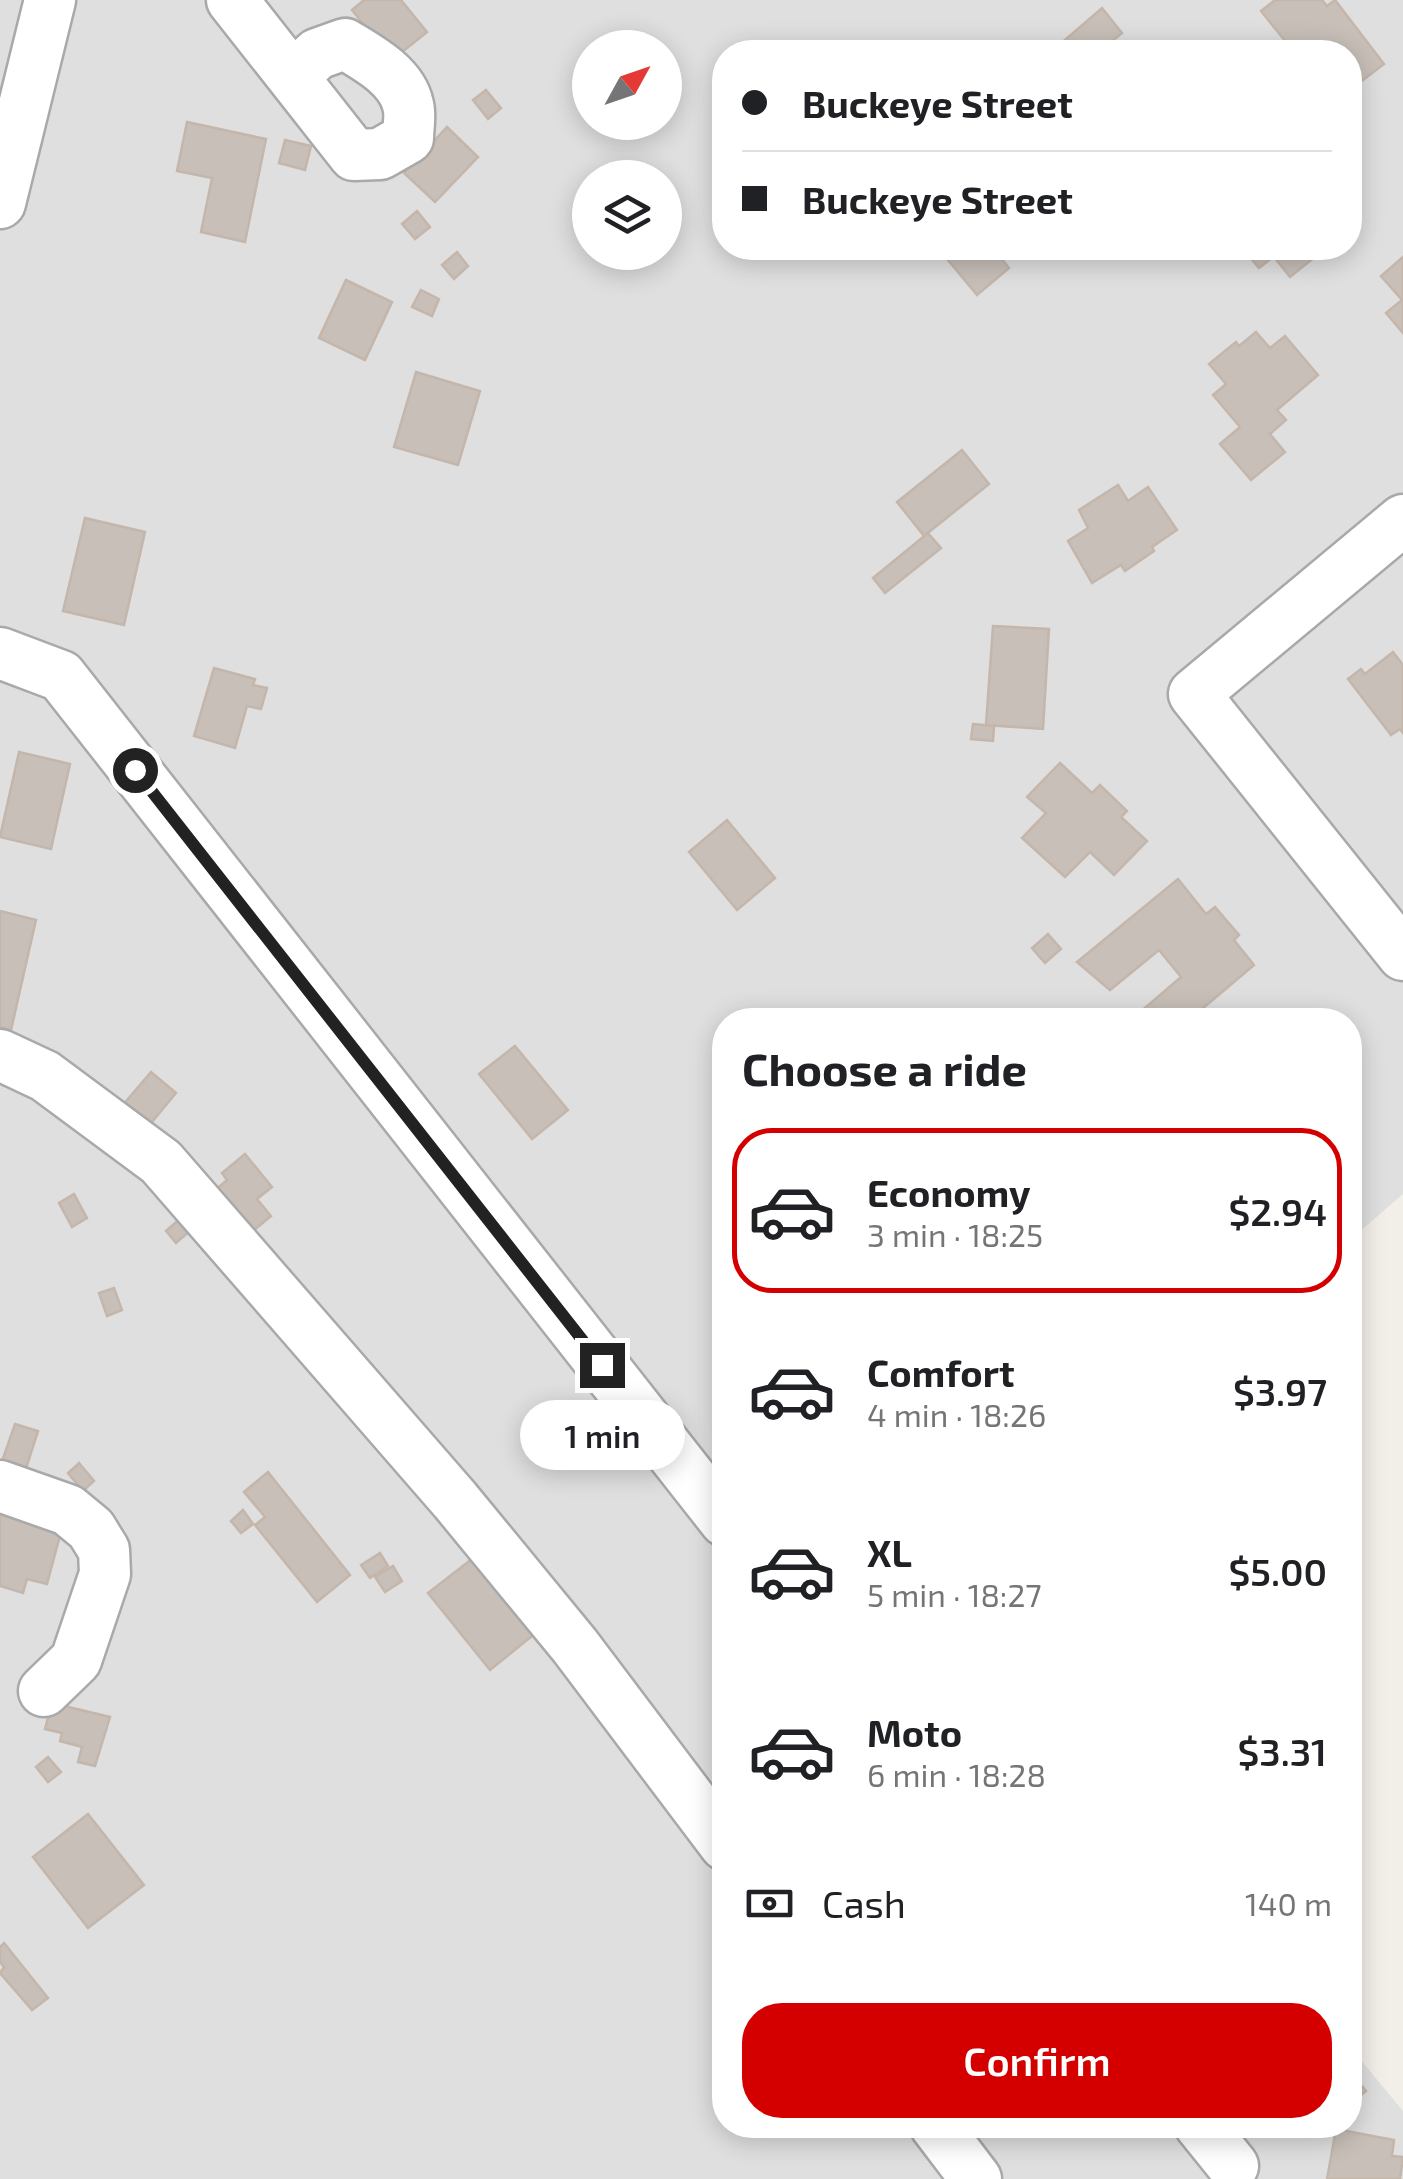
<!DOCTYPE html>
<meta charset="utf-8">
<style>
body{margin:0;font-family:"Exo 2",sans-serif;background:#f6f6f6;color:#202124;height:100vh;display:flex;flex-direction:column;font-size:38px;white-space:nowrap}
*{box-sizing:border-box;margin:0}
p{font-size:32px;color:#757577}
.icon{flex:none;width:55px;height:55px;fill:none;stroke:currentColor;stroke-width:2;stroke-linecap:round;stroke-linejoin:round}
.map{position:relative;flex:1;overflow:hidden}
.drawer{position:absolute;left:712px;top:1008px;width:650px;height:1130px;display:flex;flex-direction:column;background:#fff;border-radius:40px;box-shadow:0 5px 25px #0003}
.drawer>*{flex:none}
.hud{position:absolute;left:712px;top:40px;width:650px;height:220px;border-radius:40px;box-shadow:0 5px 25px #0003;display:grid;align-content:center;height:220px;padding:0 30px;background:#fff}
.needle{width:65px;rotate:50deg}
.tools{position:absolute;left:572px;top:30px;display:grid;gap:20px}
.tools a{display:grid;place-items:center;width:110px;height:110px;border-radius:50%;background:#fff;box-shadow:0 5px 25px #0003;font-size:50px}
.end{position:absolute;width:45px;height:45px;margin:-22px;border:12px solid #222;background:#fff;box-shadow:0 0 0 5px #fff}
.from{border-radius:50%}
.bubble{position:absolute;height:70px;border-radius:35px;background:#fff;box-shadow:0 5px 25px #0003;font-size:32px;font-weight:600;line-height:70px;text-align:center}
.hud b{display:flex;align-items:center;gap:35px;height:95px;font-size:38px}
.hud b+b{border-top:2px solid #e0e0e0}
.hud i{width:25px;height:25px;background:#202124}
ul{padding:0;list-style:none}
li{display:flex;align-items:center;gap:30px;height:165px;margin:0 20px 15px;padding:0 10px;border:5px solid transparent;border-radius:40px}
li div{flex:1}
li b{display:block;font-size:38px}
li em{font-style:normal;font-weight:600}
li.current{border-color:#d40000}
li>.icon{width:90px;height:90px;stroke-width:1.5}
h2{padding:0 30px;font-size:45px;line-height:120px}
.pay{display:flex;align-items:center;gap:25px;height:110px;padding:0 30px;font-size:38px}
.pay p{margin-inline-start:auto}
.action{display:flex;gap:20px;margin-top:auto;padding:20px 30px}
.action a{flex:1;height:115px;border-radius:40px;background:#d40000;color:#fff;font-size:40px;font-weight:600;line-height:115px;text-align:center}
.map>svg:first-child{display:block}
.residential{fill:#e0dfdf;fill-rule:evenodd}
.building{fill:#c7bfb8;stroke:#c4b6ab;stroke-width:2.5}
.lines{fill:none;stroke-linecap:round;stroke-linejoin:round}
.minor-casing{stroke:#a9a9a9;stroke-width:55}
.minor{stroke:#fff;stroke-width:50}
.route{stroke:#222;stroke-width:12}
</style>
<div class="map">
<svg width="1403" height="2179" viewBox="0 0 1403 2179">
<rect width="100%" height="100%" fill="#f2efe9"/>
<path class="residential" d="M0,0H1403V1194L1350,1240V1020H725V2125H1350V2047L1403,2111V2179H0ZM590,48H665V122H590ZM725,52H1350V248H725ZM590,178H665V252H590Z"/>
<g class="building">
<path d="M364,0H401L427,32L392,60L352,10Z"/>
<path d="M1275,0H1322L1327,6L1335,0L1384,64L1350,90V52H1294L1261,11Z"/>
<path d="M1102,8L1122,33L1099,52H1051Z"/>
<path d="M486,90L501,108L488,119L473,100Z"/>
<path d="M187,122L266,139L245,242L201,232L212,178L177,171Z"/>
<path d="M447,127L478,157L435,202L404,173Z"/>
<path d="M285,140L311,146L305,170L279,163Z"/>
<path d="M417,211L430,227L415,239L402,224Z"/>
<path d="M938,248H993L1009,268L977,295Z"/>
<path d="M1242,248H1266L1273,257L1259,268Z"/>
<path d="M1278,248H1317L1321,252L1290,277L1271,253Z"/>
<path d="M457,252L468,266L454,279L442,265Z"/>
<path d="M1403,257V333L1386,313L1402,300L1381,276Z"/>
<path d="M346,280L392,302L365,360L319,338Z"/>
<path d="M421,290L439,299L432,316L412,307Z"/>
<path d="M1256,332L1270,348L1285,336L1318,375L1277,410L1286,420L1270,434L1285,452L1251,480L1220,444L1240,427L1213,395L1226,384L1209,364L1236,342L1239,346Z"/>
<path d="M416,372L480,391L458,465L394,447Z"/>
<path d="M962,450L989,484L924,536L897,502Z"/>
<path d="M1118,485L1128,501L1148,487L1177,530L1152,547L1154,551L1125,571L1121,565L1092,583L1068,541L1088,528L1079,510Z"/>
<path d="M85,518L145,532L124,625L63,611Z"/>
<path d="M928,533L941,548L885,593L873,578Z"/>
<path d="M993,626L1049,629L1043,729L986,725Z"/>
<path d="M1393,652L1403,665V733L1400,729L1391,735L1348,679L1361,669L1365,674Z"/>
<path d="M214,668L255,679L253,685L267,688L261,709L247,706L235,748L194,736Z"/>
<path d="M973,724L994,726L993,741L971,739Z"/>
<path d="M19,752L70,764L51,849L0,837Z"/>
<path d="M1060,763L1092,793L1100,785L1127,811L1121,817L1147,841L1114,875L1090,852L1065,877L1022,838L1046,813L1027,797Z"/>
<path d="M727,820L775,878L737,910L689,852Z"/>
<path d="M1178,879L1206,914L1215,907L1239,935L1234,940L1254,965L1189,1020H1147L1139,1013L1181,977L1159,950L1110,990L1077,962Z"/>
<path d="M0,911L36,920L11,1030L0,1027Z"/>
<path d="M1048,934L1061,949L1045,963L1032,948Z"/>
<path d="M515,1046L568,1110L532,1139L479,1074Z"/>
<path d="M151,1072L176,1093L147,1128L122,1106Z"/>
<path d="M245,1154L272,1187L257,1199L271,1216L242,1240L206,1198L227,1180L222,1173Z"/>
<path d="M74,1194L87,1218L72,1227L59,1203Z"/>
<path d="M183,1216L193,1228L176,1243L166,1231Z"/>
<path d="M114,1288L122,1310L107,1316L99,1293Z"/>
<path d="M15,1424L38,1431L22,1481L0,1467Z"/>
<path d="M79,1463L94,1481L83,1491L68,1473Z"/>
<path d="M268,1472L350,1575L317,1602L255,1525L265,1517L244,1492Z"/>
<path d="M0,1499L65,1517L47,1584L27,1579L23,1593L0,1586Z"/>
<path d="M243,1510L253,1524L241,1533L231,1521Z"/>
<path d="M481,1552L542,1628L490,1670L428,1593Z"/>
<path d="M380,1553L388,1566L370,1578L361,1565Z"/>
<path d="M393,1566L402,1581L385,1592L375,1577Z"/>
<path d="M52,1703L110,1717L95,1766L78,1762L82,1747L60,1741L62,1733L45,1729Z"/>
<path d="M48,1757L61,1772L48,1782L36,1767Z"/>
<path d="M88,1814L144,1885L88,1928L33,1857Z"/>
<path d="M4,1943L48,1998L32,2010L0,1973L4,1967L0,1962V1947Z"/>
<path d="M1350,2071L1366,2091L1350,2104Z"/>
<path d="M1336,2129L1394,2140L1392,2156L1403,2157L1400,2179H1327Z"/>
</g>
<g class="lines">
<g class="minor-casing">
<g id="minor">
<path d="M232,0L354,155L380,154L408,138C408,128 411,115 408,105C402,76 368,58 345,44L317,54L293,77"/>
<path d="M0,203L50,0"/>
<path d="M1403,520L1194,694L1403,955"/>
<path d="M0,653L61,676L725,1521"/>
<path d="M0,1055L45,1076L161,1162L455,1500L575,1646L725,1845"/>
<path d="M0,1486L68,1510L91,1529L104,1550L105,1574L76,1660L44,1691"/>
<path d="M935,2125L976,2179"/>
<path d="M1200,2125L1233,2166"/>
</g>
</g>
<use href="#minor" class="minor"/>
</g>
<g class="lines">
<path class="route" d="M135,770L602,1365"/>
</g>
</svg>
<div class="tools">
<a><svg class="needle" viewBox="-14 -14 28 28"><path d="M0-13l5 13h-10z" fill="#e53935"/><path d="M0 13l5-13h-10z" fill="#757577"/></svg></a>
<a><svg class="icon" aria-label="layers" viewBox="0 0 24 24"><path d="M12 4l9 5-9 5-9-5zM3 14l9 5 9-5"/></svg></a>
</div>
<i class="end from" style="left:135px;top:770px"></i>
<i class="end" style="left:602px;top:1365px"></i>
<div class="bubble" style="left:520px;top:1400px;width:165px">1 min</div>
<div class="hud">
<b><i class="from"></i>Buckeye Street</b>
<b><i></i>Buckeye Street</b>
</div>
<section class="drawer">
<h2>Choose a ride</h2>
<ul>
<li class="current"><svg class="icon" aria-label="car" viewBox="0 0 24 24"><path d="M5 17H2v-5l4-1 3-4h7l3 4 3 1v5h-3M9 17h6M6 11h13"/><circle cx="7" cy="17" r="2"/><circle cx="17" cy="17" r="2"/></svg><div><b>Economy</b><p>3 min · 18:25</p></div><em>$2.94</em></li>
<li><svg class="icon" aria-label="car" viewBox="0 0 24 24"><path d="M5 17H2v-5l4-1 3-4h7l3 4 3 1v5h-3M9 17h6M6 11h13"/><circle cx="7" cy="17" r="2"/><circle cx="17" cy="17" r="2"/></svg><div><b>Comfort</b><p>4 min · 18:26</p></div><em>$3.97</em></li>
<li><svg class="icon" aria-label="car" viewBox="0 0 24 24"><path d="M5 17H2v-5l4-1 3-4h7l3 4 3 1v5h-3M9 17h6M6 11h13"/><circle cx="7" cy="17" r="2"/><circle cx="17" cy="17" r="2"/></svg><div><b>XL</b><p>5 min · 18:27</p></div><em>$5.00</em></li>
<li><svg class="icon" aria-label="car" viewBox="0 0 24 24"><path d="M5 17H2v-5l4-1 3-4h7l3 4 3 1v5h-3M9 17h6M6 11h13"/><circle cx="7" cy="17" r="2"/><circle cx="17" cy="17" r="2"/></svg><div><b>Moto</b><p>6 min · 18:28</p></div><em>$3.31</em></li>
</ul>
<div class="pay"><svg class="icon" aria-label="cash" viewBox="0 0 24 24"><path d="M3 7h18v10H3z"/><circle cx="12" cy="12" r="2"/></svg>Cash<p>140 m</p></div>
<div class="action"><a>Confirm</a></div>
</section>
</div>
